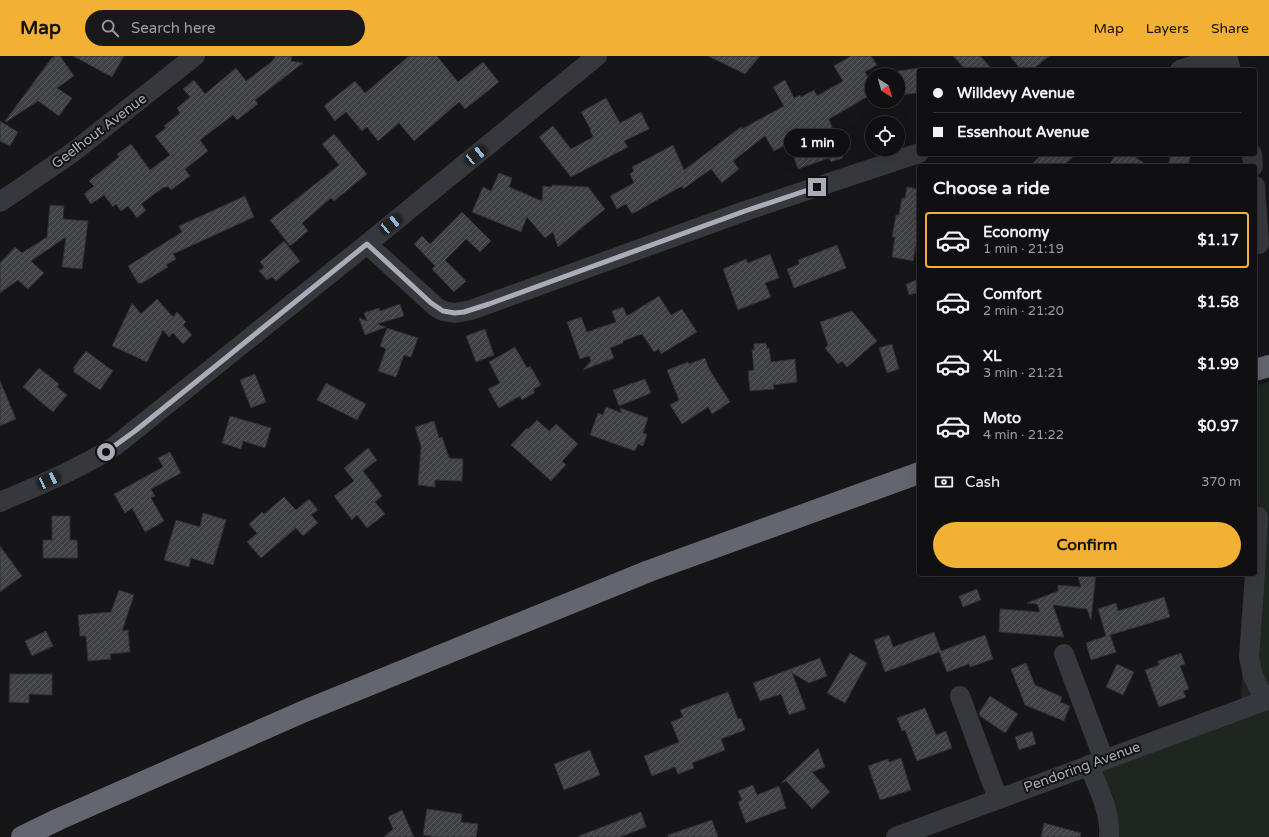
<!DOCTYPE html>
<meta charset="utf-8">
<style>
body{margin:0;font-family:"Varela Round",sans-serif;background:#19191b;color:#f1f3f6;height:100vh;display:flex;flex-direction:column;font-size:15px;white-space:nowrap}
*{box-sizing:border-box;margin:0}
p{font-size:13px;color:#9c9d9f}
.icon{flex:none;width:22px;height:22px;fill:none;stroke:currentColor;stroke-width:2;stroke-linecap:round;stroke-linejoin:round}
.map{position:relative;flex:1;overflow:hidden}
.details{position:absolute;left:917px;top:108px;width:340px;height:412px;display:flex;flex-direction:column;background:#101012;border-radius:4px;box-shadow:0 4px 16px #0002,0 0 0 1px #303032}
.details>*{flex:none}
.guide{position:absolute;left:917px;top:12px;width:340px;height:88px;border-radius:4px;box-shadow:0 4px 16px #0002,0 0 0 1px #303032;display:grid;align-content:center;height:88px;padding:0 16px;background:#101012}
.needle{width:26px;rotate:143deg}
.fabs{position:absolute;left:865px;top:12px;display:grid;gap:8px}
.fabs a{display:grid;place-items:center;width:40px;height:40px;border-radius:50%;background:#101012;box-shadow:0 4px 16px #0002,0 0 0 1px #303032;font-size:20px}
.end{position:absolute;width:18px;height:18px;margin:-9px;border:5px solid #a8adb8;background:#111;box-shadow:0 0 0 2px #111}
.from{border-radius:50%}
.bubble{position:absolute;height:28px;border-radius:14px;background:#101012;box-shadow:0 4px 16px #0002,0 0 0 1px #303032;font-size:13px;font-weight:700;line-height:28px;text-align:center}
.car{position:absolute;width:12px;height:24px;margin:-12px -6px;border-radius:5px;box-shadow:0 0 3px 1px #0007;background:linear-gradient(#222 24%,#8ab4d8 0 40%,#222 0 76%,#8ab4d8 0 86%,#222 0)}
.guide b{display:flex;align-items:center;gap:14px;height:38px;font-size:15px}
.guide b+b{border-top:1px solid #303032}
.guide i{width:10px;height:10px;background:#f1f3f6}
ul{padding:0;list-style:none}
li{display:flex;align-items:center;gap:12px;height:56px;margin:0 8px 6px;padding:0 8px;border:2px solid transparent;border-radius:4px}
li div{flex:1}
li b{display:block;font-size:15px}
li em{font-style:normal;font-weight:700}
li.selected{border-color:#f2b134}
li>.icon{width:36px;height:36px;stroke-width:1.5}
h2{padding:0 16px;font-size:18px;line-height:48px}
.pay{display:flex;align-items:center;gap:10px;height:44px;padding:0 16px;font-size:15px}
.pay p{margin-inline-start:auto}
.primary-button{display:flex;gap:8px;margin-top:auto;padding:8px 16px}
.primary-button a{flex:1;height:46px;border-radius:24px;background:#f2b134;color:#111;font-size:16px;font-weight:700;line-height:46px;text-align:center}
header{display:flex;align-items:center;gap:24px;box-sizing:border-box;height:56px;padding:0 20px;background:#f2b134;color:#111}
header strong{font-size:19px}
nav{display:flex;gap:22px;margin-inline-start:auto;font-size:14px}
.search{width:280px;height:36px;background:#19191b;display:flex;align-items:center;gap:10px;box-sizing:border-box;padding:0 14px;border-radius:22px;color:#9c9d9f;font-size:15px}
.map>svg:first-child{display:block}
.grass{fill:#1e261f}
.building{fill:url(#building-hatch);stroke:#303034}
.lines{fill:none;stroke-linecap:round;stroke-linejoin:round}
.minor{stroke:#37383d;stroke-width:20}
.highway{stroke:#63666e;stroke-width:22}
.route{stroke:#a8adb8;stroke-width:5}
.labels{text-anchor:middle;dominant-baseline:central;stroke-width:4;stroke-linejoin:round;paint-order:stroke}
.street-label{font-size:14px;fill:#a8adb8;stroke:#111113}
</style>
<header>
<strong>Map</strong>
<div class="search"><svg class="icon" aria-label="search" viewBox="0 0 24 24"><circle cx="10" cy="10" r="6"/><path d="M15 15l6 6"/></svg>Search here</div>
<nav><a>Map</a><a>Layers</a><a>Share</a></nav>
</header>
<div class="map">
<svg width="1269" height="781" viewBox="0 0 1269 781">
<defs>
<pattern id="building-hatch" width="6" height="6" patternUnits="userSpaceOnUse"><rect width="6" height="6" fill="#404145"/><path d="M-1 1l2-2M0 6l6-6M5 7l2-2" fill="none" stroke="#595a5e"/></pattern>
</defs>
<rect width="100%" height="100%" fill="#161618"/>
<path class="grass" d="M1269,326V781H1107L1108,779L1079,702L1241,644L1247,518H1255V356L1257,329Z"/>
<g class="building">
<path d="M55,0H60L74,20L57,32L72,42L59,60L38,45L6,66L5,65L51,3Z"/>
<path d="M73,0H124L112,21Z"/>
<path d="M275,0H292L291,5L303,7L255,44L258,48L237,64L233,59L200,84L208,95L185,113L190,120L171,134L168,130L165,132L164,131L141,148L146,154L137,162L128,150L121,155L116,148L113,151L104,139L91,148L84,138L94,130L89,125L119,101L117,98L131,88L150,114L170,99L155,80L166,72L164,70L180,57L177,52L190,41L183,33L194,24L205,38L236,12L246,25L270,7L274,3Z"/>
<path d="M409,0H437L458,26L483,6L499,26L465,53L459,46L414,85L399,67L378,85L367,71L362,75L346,56L335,65L324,50L355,25L365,37Z"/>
<path d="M708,0H760L745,18Z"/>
<path d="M851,0H871L877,9L865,16L872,28V38L829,63L843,102L831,106L829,102L798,113L789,87L774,95L765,80L733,105L739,113L722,127L711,113L683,133L682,130L632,158L626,148L617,153L610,140L634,127L630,118L634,115L632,111L673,89L684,114L741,71L742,73L784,50L773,31L785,24L794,42L800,39L801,41L814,34L817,40L843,25L834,10Z"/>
<path d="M953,0H980L993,14H966Z"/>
<path d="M1010,0H1049L1032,14H1021Z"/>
<path d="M919,12V37L898,39V15Z"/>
<path d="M606,42L620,67L641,56L649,73L624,85L628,91L571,121L539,81L553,70L571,93L593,81L590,75L591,74L581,56Z"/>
<path d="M0,65L18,76L10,90L0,85Z"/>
<path d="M334,78L367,118L334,145L331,142L302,167L308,175L290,190L270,164L339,109L322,88Z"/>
<path d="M1042,98H1076L1063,110H1030Z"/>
<path d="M1117,98H1131L1148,110H1108Z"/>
<path d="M1171,98H1191L1188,110H1168Z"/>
<path d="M499,117L512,122L509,131L542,145L543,130L552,131V129L588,131L605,153L558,191L553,176L545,182L527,161L521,176L472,156L483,131L491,135Z"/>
<path d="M907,131L919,133V185L917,184L913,205L892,201L895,181H892L896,159H899L902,142H905Z"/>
<path d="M245,140L254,161L173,198L176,203L166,209L168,211L142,227H138L128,210L182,176L179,170Z"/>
<path d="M50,149L64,150L63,163L88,165L82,213L62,211L66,181L31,205L44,217L28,233L18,224L0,237V207L15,191L22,197L47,181Z"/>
<path d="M462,156L491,185L480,196L466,183L445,204L466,225L454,236L432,213L435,210L414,188L422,180L430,188Z"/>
<path d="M284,185L300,205L276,225L272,221L267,224L259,215L264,211L260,206Z"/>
<path d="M837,189L846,212L794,232L787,213L799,208L798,204Z"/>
<path d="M770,198L779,222L765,227L771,241L738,254L723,213L746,203L748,207Z"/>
<path d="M919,223V236L909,239L906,228Z"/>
<path d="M659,240L671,259L682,253L697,276L661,298L659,293L654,296L642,278L623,285V287L610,292L614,302L583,314L591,305L589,300L580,303L567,266L581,261L587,276L616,266L612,255L623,251L627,260Z"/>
<path d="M157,243L173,261L177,256L186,266L183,269L192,279L183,288L173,277L169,281L163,274L147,306L112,290L132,247L141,258Z"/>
<path d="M400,248L404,260L377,268L386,271L365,279L359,262L367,265L364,257L379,252L380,255Z"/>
<path d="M852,255L877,285L847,311L842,305L838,308L825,292L828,289L820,266Z"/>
<path d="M387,272L418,282L411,301L404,299L396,321L378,315L386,293L380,290Z"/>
<path d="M485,273L494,299L476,306L466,280Z"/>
<path d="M766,287L767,293L769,292L771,306L795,303L797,326L773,329L774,333L750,335L748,315L754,314L752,294H754V288Z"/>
<path d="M892,288L899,313L887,317L879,292Z"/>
<path d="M515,291L527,312L530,310L541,329L534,333V337L522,344L520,340L499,352L488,333L500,327L489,306Z"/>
<path d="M86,295L113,315L100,334L74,316V311Z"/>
<path d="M705,302L709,313L730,346L712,358L708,351L682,368L670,349L679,344L667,314L688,306L689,308Z"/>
<path d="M39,312L59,328L57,331L67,339L53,356L23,331Z"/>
<path d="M255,318L266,346L251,352L240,324Z"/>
<path d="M645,323L651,337L619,350L613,334Z"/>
<path d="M0,325L16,363L0,370Z"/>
<path d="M326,327L366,348L357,364L317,344Z"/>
<path d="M606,351L622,357L620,352L648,362L643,377L647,378L643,390L638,388L635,395L590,379L598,357L603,359Z"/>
<path d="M230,360L271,372L265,392L243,385L241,393L222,387Z"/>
<path d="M537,364L549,375L556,368L578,388L562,405L566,409L551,425L511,389L527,372L528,373Z"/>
<path d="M434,365L439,382L442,381L449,402L463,403L462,425L435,424V431L418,429L421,390L415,371Z"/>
<path d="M368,392L377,404L363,415L382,440L375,446L385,458L367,472L357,459L352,464L334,440L354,425L344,412Z"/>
<path d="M170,396L181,417L151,433L155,440L151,442L164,465L145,476L132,452L125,457L114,438L163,411L158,402Z"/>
<path d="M284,441L296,454L309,443L318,454L311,459L318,467L303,480L296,472L261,502L247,486L257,477L249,468L262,456L264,458Z"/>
<path d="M203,457L226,464L213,509L191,502L189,511L164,504L176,464L200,471Z"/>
<path d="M52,460H70V484H77L78,502H43V484H52Z"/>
<path d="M0,490L22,520L0,536Z"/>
<path d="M1077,518H1096L1091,564L1087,553L1053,549L1064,581L999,576L1000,553L1040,556L1037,548L1027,547L1058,535V529L1081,531Z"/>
<path d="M977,533L981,544L963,551L959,540Z"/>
<path d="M119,534L134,539L122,575L128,574L130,596L110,598L111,603L88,605L86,580H80L78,559L111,556Z"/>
<path d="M1164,541L1170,561L1110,579L1116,596L1091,604L1086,587L1106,580L1098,553L1116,547L1118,555Z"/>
<path d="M46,575L53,590L32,600L25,585Z"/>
<path d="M934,576L941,595L985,579L993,603L970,611L969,608L947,616L939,596L885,616L874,584L889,579L893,591Z"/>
<path d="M850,597L867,607L845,647L827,637Z"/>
<path d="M1181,597L1185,608L1180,610L1189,633L1183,635L1186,641L1159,651L1145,614L1159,609L1158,605Z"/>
<path d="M820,602L827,620L809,627L792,617L806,653L789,659L781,638L760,645L753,627Z"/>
<path d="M1026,607L1035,629L1062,641L1060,646L1070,650L1064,665L1025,649L1011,613Z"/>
<path d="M1117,608L1134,616L1123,639L1106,631Z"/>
<path d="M10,618H52V639L29,638V647L9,646Z"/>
<path d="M728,636L738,663L741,662L745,674L721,683L725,694L692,707L694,712L678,718L675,711L652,720L644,700L679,686L671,666L683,661L680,654Z"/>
<path d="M990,640L1018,658L1005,677L980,660L979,657Z"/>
<path d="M925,652L936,679L946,675L952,692L917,705L905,674L902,675L897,662Z"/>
<path d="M1032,675L1036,688L1019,694L1015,681Z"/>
<path d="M818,692L825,711L812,716L830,736L812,753L786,725L781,727Z"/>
<path d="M590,694L600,719L564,734L554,708Z"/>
<path d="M901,702L911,734L880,744L868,710L888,703L889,706Z"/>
<path d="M753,729L757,739L779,730L786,752L746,767L738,746L742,744L738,735Z"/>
<path d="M427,753L462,758L461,766L478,768L476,781H436L423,779Z"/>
<path d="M402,754L414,781H384L393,773L388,761Z"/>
<path d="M641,756L646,771L620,781H579V780Z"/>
<path d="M712,764L718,781H668V779Z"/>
<path d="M1044,767L1081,777L1080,781H1041Z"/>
</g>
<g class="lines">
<g class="minor">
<path d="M1227,0L1231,14"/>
<path d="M1180,14L1222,0"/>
<path d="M1252,98L1253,110"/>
<path d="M1255,130L1259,188"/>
<path d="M0,146L72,97L195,0"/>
<path d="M367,188L436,251L443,255L455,257L471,254L745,155L919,97"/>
<path d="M0,446C39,429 79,413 115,390L367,188L597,0"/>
<path d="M1255,515L1258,461"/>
<path d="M1255,518L1249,601L1253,620L1265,644"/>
<path d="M1064,598L1104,704"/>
<path d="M960,640L998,743"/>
<path d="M1089,709C1098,732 1111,756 1109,781"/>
<path d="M896,781L1269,643"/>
</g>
<g class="highway">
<path d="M1255,314L1269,310"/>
<path d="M22,781L59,763L307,654L649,515L919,417"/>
</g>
</g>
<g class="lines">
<path class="route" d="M106,396L135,375L367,188L431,247L443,255L455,257L464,256L489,248L745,155L817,131"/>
</g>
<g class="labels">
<g class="street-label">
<text transform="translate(99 75) rotate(-37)">Geelhout Avenue</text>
<text transform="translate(1082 711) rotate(-20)">Pendoring Avenue</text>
</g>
</g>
</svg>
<div class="fabs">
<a><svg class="needle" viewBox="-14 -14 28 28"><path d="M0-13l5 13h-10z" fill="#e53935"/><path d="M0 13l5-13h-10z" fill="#9c9d9f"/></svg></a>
<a><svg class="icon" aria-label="locate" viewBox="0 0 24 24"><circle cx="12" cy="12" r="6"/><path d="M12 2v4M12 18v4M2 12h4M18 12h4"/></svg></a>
</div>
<i class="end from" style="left:106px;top:396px"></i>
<i class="end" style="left:817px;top:131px"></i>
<div class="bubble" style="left:784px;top:73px;width:66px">1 min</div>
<i class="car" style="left:476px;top:99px;rotate:51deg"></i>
<i class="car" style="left:391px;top:168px;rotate:51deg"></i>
<i class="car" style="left:49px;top:424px;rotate:65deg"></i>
<div class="guide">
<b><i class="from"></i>Willdevy Avenue</b>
<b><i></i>Essenhout Avenue</b>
</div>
<section class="details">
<h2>Choose a ride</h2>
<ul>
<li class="selected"><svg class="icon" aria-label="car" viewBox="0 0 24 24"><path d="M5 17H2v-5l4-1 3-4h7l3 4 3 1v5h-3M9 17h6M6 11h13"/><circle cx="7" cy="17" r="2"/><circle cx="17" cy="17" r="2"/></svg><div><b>Economy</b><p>1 min · 21:19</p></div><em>$1.17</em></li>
<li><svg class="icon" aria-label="car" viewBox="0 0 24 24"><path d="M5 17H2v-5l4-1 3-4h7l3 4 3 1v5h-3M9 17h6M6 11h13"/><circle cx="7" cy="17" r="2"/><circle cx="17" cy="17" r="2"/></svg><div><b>Comfort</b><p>2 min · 21:20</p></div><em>$1.58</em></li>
<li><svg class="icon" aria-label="car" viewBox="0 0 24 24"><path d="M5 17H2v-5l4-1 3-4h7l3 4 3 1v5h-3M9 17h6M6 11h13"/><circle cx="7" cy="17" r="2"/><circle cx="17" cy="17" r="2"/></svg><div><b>XL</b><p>3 min · 21:21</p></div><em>$1.99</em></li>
<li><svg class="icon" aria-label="car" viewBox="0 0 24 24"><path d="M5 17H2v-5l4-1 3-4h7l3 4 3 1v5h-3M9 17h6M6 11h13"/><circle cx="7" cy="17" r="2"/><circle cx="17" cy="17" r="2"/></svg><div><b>Moto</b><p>4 min · 21:22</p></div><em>$0.97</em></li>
</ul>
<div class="pay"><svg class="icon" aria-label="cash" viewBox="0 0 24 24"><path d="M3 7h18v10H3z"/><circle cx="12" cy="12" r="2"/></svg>Cash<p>370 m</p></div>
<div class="primary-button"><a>Confirm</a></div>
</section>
</div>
